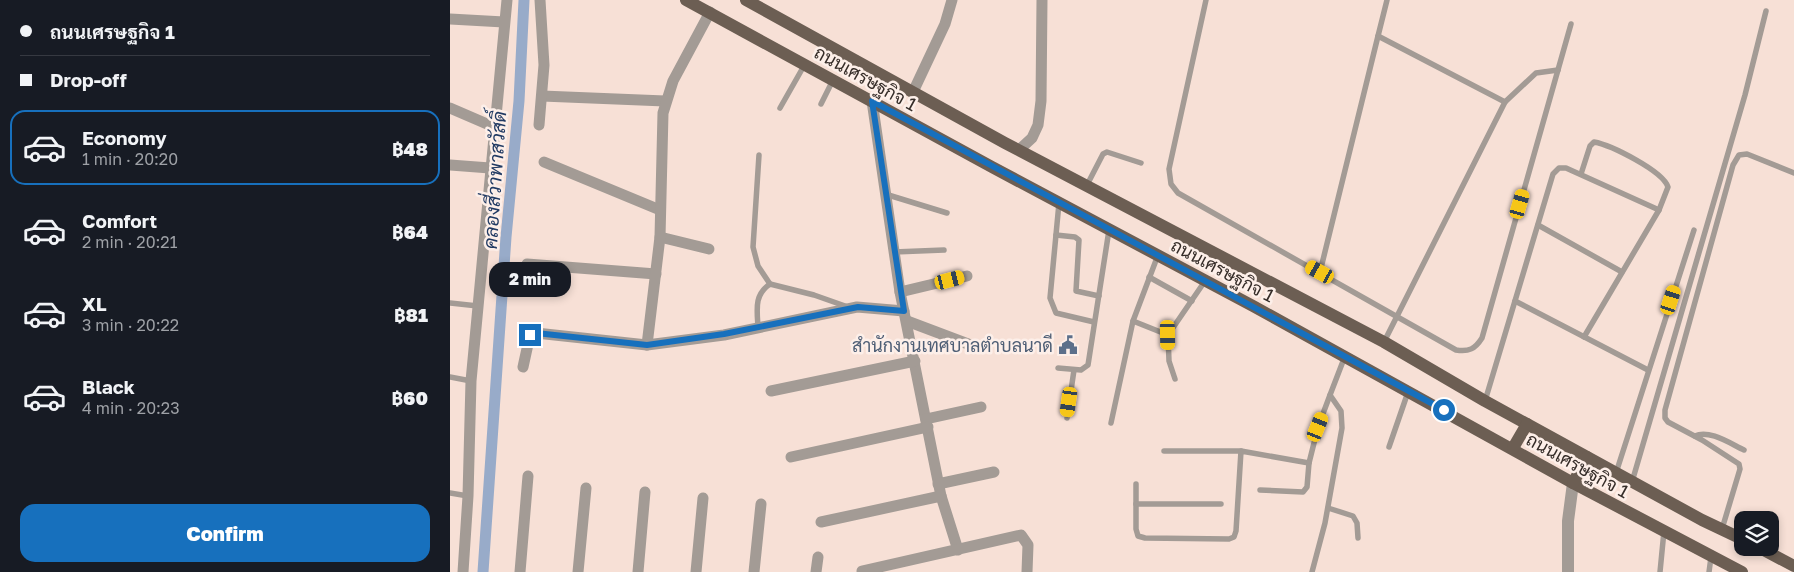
<!DOCTYPE html>
<meta charset="utf-8">
<style>
body{margin:0;font-family:"Golos Text",Sarabun,sans-serif;background:#20242c;color:#f1f3f6;height:100vh;display:flex;flex-direction:column;font-size:19px;white-space:nowrap}
*{box-sizing:border-box;margin:0}
p{font-size:16px;color:#9ea1a6}
.icon{flex:none;width:28px;height:28px;fill:none;stroke:currentColor;stroke-width:2;stroke-linecap:round;stroke-linejoin:round}
.map{position:relative;flex:1;overflow:hidden}
.drawer{display:flex;flex-direction:column;background:#171b24;width:450px}
.drawer>*{flex:none}
.guide{display:grid;align-content:center;height:110px;padding:0 20px;background:#171b24}
.buttons{position:absolute;left:1284px;top:511px;display:grid;gap:10px}
.buttons a{display:grid;place-items:center;width:45px;height:45px;border-radius:10px;background:#171b24;box-shadow:0 2px 8px #0003;font-size:25px}
.end{position:absolute;width:22px;height:22px;margin:-11px;border:6px solid #1770bd;background:#fff;box-shadow:0 0 0 2px #fff}
.from{border-radius:50%}
.bubble{position:absolute;height:35px;border-radius:15px;background:#171b24;box-shadow:0 2px 8px #0003;font-size:16px;font-weight:800;line-height:35px;text-align:center}
.car{position:absolute;width:15px;height:30px;margin:-15px -8px;border-radius:6px;box-shadow:0 0 4px 1px #0007;background:linear-gradient(#f5c518 24%,#345 0 40%,#f5c518 0 76%,#345 0 86%,#f5c518 0)}
.guide b{display:flex;align-items:center;gap:18px;height:48px;font-size:19px}
.guide b+b{border-top:1px solid #363941}
.guide i{width:12px;height:12px;background:#f1f3f6}
ul{padding:0;list-style:none}
li{display:flex;align-items:center;gap:15px;height:75px;margin:0 10px 8px;padding:0 10px;border:2px solid transparent;border-radius:15px}
li div{flex:1}
li b{display:block;font-size:19px}
li em{font-style:normal;font-weight:800}
li.on{border-color:#1770bd}
li>.icon{width:45px;height:45px;stroke-width:1.5}
.action{display:flex;gap:10px;margin-top:auto;padding:10px 20px}
.action a{flex:1;height:58px;border-radius:15px;background:#1770bd;color:#fff;font-size:20px;font-weight:800;line-height:58px;text-align:center}
main{display:flex;flex:1;min-height:0}
.map>svg:first-child{display:block}
.lines{fill:none;stroke-linecap:round;stroke-linejoin:round}
.canal{stroke:#98abc9;stroke-width:11}
.service{stroke:#a39b95;stroke-width:5.5}
.minor{stroke:#a39b95;stroke-width:11}
.tertiary{stroke:#a39b95;stroke-width:12}
.primary{stroke:#6c5e53;stroke-width:12}
.route{stroke:#1770bd;stroke-width:6}
.labels{text-anchor:middle;dominant-baseline:central;stroke-width:5;stroke-linejoin:round;paint-order:stroke}
.street-label{font-size:18px;fill:#362d29;stroke:#fdefe9}
.service-label{font-size:18px;fill:#4e5e75;stroke:#fdefe9;text-anchor:end}
.water-label{font-size:19px;font-style:italic;fill:#213a63;stroke:#fdefe9}
</style>
<main>
<section class="drawer">
<div class="guide">
<b><i class="from"></i>ถนนเศรษฐกิจ 1</b>
<b><i></i>Drop-off</b>
</div>
<ul>
<li class="on"><svg class="icon" aria-label="car" viewBox="0 0 24 24"><path d="M5 17H2v-5l4-1 3-4h7l3 4 3 1v5h-3M9 17h6M6 11h13"/><circle cx="7" cy="17" r="2"/><circle cx="17" cy="17" r="2"/></svg><div><b>Economy</b><p>1 min · 20:20</p></div><em>฿48</em></li>
<li><svg class="icon" aria-label="car" viewBox="0 0 24 24"><path d="M5 17H2v-5l4-1 3-4h7l3 4 3 1v5h-3M9 17h6M6 11h13"/><circle cx="7" cy="17" r="2"/><circle cx="17" cy="17" r="2"/></svg><div><b>Comfort</b><p>2 min · 20:21</p></div><em>฿64</em></li>
<li><svg class="icon" aria-label="car" viewBox="0 0 24 24"><path d="M5 17H2v-5l4-1 3-4h7l3 4 3 1v5h-3M9 17h6M6 11h13"/><circle cx="7" cy="17" r="2"/><circle cx="17" cy="17" r="2"/></svg><div><b>XL</b><p>3 min · 20:22</p></div><em>฿81</em></li>
<li><svg class="icon" aria-label="car" viewBox="0 0 24 24"><path d="M5 17H2v-5l4-1 3-4h7l3 4 3 1v5h-3M9 17h6M6 11h13"/><circle cx="7" cy="17" r="2"/><circle cx="17" cy="17" r="2"/></svg><div><b>Black</b><p>4 min · 20:23</p></div><em>฿60</em></li>
</ul>
<div class="action"><a>Confirm</a></div>
</section>
<div class="map">
<svg width="1344" height="572" viewBox="0 0 1344 572">
<rect width="100%" height="100%" fill="#f7e0d6"/>
<g class="lines">
<path class="canal" d="M33,572L56,237L69,101L74,0"/>
<g class="service">
<path d="M756,0L719,169L721,184L728,193L1006,350C1019,352 1025,349 1032,338L1121,24"/>
<path d="M928,36L937,0"/>
<path d="M1055,102L1086,73L1108,70"/>
<path d="M371,104L383,80"/>
<path d="M330,108L355,64"/>
<path d="M309,155L303,247L308,266L320,284"/>
<path d="M1131,174L1140,146L1144,142C1161,145 1213,171 1218,187L1209,210L1134,337"/>
<path d="M637,185L653,154L657,152L691,163"/>
<path d="M435,194L497,213"/>
<path d="M609,203L600,298L606,313L644,322"/>
<path d="M1088,225L1172,272"/>
<path d="M606,235L625,237L629,240L626,291L649,296"/>
<path d="M444,252L494,250"/>
<path d="M708,255L683,321L718,335"/>
<path d="M870,272L928,36L1055,102L934,342"/>
<path d="M699,277L742,301"/>
<path d="M1065,301L1198,370"/>
<path d="M0,303L28,306"/>
<path d="M308,327C307,309 304,295 320,284L364,295L398,307"/>
<path d="M608,368L631,370L638,365L659,230"/>
<path d="M0,377L21,381"/>
<path d="M725,379L719,361L718,335L755,281"/>
<path d="M1035,401L1103,174L1109,168H1116L1209,210"/>
<path d="M617,418L624,370"/>
<path d="M661,423L683,321"/>
<path d="M1245,436C1259,429 1281,444 1294,450"/>
<path d="M939,447L958,392"/>
<path d="M714,451H791"/>
<path d="M1166,473L1244,230"/>
<path d="M1182,482L1295,95L1316,11"/>
<path d="M686,484V529L688,536L695,538L779,539L784,537L786,531L791,451L859,463L868,427L880,395"/>
<path d="M810,490L853,492L857,487L859,463"/>
<path d="M0,493L18,496"/>
<path d="M686,504H771"/>
<path d="M878,508L903,516L907,523L908,538"/>
<path d="M1272,529L1290,469L1289,464L1252,440L1218,422L1215,418V410L1283,165L1289,155L1297,154L1344,173"/>
<path d="M862,572L875,523L892,428L891,411L880,395L895,356"/>
<path d="M1210,572L1214,531"/>
<path d="M1259,572L1261,557"/>
</g>
<g class="minor">
<path d="M0,19L54,22"/>
<path d="M463,92L495,24L502,0"/>
<path d="M92,96L215,101"/>
<path d="M422,101L450,292L491,496L508,550"/>
<path d="M0,108L44,127"/>
<path d="M89,125L94,65L90,0"/>
<path d="M569,150L582,138L588,125L591,101L592,0"/>
<path d="M94,162L210,210"/>
<path d="M0,165L40,168"/>
<path d="M210,237L259,249"/>
<path d="M77,264L206,274"/>
<path d="M450,292L517,276"/>
<path d="M457,321L518,344"/>
<path d="M197,345L210,237L213,113L223,81L260,12"/>
<path d="M73,367L80,335L86,333L197,345L274,335L407,307L454,311"/>
<path d="M321,391L465,361"/>
<path d="M476,419L531,407"/>
<path d="M341,457L478,427"/>
<path d="M488,484L544,472"/>
<path d="M371,522L491,496"/>
<path d="M412,571L571,535L578,545L577,572"/>
<path d="M13,572L18,496L21,381L57,0"/>
<path d="M70,572L78,476"/>
<path d="M128,572L136,488"/>
<path d="M188,572L195,492"/>
<path d="M246,572L253,498"/>
<path d="M304,572L311,504"/>
<path d="M366,572L368,557"/>
</g>
<path class="tertiary" d="M1118,572V521L1123,483"/>
<g class="primary">
<path d="M236,0L542,167L803,306L1123,483L1292,572"/>
<path d="M296,0L555,143L934,342L1035,401L1252,520L1292,539"/>
<path d="M1063,448L1077,424"/>
<path d="M1123,483L1137,457"/>
<path d="M1310,548L1344,566"/>
</g>
</g>
<g class="lines">
<path class="route" d="M80,335L86,333L197,345L274,334L408,307L454,311L422,101L994,410"/>
</g>
<defs>
<g id="civic-bare" transform="scale(1.5)"><path d="M-.6-6.5H3V-4.5H.6V-3L4-1V1h2V6H-6V1h2V-1L-.6-3ZM-1.2 2.5V6h2.4V2.5Z" fill="#5c6f8a" stroke="#fdefe9" stroke-width="2.5" paint-order="stroke"/></g>
</defs>
<g fill-rule="evenodd">
<use href="#civic-bare" x="618" y="345"/>
</g>
<g class="labels">
<g class="street-label">
<text transform="translate(416 78) rotate(29)">ถนนเศรษฐกิจ 1</text>
<text transform="translate(773 270) rotate(28)">ถนนเศรษฐกิจ 1</text>
<text transform="translate(1128 465) rotate(29)">ถนนเศรษฐกิจ 1</text>
</g>
<g class="service-label">
<text x="603" y="345">สำนักงานเทศบาลตำบลนาดี</text>
</g>
<g class="water-label">
<text transform="translate(44 180) rotate(-86)">คลองสี่วาพาสวัสดิ์</text>
</g>
</g>
</svg>
<div class="buttons">
<a><svg class="icon" aria-label="layers" viewBox="0 0 24 24"><path d="M12 4l9 5-9 5-9-5zM3 14l9 5 9-5"/></svg></a>
</div>
<i class="end from" style="left:994px;top:410px"></i>
<i class="end" style="left:80px;top:335px"></i>
<div class="bubble" style="left:39px;top:262px;width:82px">2 min</div>
<i class="car" style="left:1070px;top:204px;rotate:16deg"></i>
<i class="car" style="left:870px;top:272px;rotate:299deg"></i>
<i class="car" style="left:500px;top:280px;rotate:76deg"></i>
<i class="car" style="left:1221px;top:300px;rotate:18deg"></i>
<i class="car" style="left:718px;top:335px;rotate:179deg"></i>
<i class="car" style="left:619px;top:402px;rotate:188deg"></i>
<i class="car" style="left:868px;top:427px;rotate:22deg"></i>
</div>
</main>
